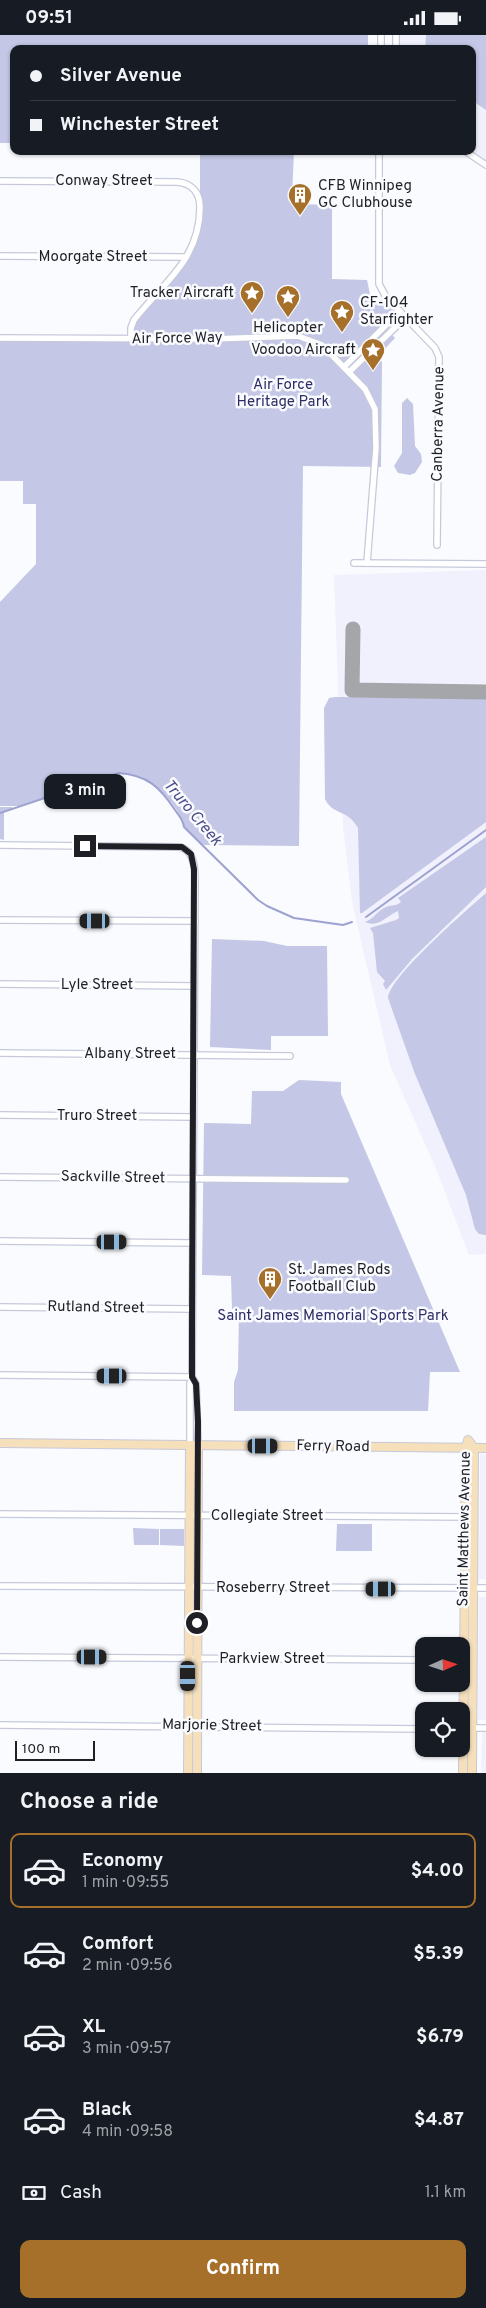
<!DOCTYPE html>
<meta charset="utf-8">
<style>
body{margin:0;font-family:Overpass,sans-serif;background:#20242c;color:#f1f3f6;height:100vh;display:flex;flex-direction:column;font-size:19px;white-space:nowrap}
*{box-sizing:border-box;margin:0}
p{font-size:16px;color:#9ea1a6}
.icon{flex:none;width:28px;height:28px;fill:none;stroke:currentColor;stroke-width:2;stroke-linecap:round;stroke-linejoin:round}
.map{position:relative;height:1738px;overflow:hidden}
.drawer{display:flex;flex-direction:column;background:#171b24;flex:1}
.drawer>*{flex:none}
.top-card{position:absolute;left:10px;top:10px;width:466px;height:110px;border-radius:10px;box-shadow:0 1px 4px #0004;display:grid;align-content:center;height:110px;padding:0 20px;background:#171b24}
.needle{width:32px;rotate:87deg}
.controls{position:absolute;left:415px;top:1602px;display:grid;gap:10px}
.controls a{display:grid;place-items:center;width:55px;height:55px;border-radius:10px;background:#171b24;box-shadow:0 1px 4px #0004;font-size:25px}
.scale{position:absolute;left:15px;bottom:12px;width:80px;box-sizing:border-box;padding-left:5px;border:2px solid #1f1f26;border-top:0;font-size:14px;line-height:18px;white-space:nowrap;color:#1f1f26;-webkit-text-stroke:4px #fafbfe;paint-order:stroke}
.end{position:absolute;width:22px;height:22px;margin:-11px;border:6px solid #1f1f26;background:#fff;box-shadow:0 0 0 2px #fff}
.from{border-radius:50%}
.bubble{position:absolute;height:35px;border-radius:10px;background:#171b24;box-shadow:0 1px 4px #0004;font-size:16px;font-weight:700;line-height:35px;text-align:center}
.car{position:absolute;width:15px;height:30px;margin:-15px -8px;border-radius:6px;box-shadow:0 0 4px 1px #0007;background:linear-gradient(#222 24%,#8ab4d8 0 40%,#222 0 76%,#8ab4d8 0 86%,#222 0)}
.top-card b{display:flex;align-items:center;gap:18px;height:48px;font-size:19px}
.top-card b+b{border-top:1px solid #363941}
.top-card i{width:12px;height:12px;background:#f1f3f6}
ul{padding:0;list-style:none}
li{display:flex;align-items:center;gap:15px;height:75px;margin:0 10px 8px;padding:0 10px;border:2px solid transparent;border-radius:10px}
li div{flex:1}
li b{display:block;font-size:19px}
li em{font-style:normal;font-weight:700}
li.current{border-color:#a6702a}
li>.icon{width:45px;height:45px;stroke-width:1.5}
h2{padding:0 20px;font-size:22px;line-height:60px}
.pay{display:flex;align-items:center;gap:12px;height:55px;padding:0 20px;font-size:19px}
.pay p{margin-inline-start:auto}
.button{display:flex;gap:10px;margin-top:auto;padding:10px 20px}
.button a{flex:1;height:58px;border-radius:10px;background:#a6702a;color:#fff;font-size:20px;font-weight:700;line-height:58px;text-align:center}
.status{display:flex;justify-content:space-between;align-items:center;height:35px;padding:0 25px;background:#171b24;direction:ltr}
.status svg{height:14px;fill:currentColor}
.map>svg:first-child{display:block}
.built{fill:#f0f1fc}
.green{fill:#c4c7e5}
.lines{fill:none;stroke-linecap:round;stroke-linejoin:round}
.stream{stroke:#9ea2d0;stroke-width:2}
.taxiway{stroke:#a5a6aa;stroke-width:15}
.street-casing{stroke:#c6c9db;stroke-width:8}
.secondary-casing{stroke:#c6c9db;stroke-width:10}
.street{stroke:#fff;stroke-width:5.5}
.secondary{stroke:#f6dfbb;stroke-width:8}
.route{stroke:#1f1f26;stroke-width:6}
.labels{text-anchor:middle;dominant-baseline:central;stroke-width:5;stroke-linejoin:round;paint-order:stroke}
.street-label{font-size:15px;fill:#1f1f26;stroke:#fafbfe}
.poi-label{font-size:15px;fill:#1f1f26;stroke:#fafbfe;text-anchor:start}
.park-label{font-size:15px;fill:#2e2d66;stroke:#fafbfe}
.water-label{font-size:16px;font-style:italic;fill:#4b4d89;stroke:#fafbfe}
</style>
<div class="status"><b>09:51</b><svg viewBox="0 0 49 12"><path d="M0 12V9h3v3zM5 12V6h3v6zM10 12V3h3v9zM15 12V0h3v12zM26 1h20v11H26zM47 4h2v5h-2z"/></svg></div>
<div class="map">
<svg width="486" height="1738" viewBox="0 0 486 1738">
<rect width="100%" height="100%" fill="#fafbfe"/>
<g class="built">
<path d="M397,0H486V130L470,116H472V14H397Z"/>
<path d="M486,535V1219L469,1220L437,1136L390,1030L352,867L343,791L334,540Z"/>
<path d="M480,1419L486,1420V1544H479Z"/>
<path d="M479,1562H486V1685H478Z"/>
<path d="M482,1697H486V1738H481Z"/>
</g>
<g class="green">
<path d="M0,0H368V14H14V108H0Z"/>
<path d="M426,0H486V75L473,66L472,14H425Z"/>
<path d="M200,116H294L292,161L295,169L332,170V244L367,245L371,264L387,269L393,276L381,288L395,303L377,322L382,327L381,432L303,431L299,811L204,810C198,805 188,798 184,791C183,789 184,786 182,784C168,758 149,741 119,738L20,771H0V567L36,529V469H23V446H0V303L130,304L131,293L164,254L191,212L200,176Z"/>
<path d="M407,363L413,369L415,411L421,419L422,427L415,438L410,440L398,438L394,431L402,418V368Z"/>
<path d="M335,662L486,663V787L362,878H360L358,793C347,773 333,781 325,764L324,673L329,663Z"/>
<path d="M0,772H12V775L4,776V805L0,804Z"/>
<path d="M486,802V852L412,924L386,955L383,949L385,946L377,937L373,898L370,893L396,885L399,883L398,876C386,881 379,893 365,887C374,884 378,875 386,872C393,869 395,872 401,867L398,863Z"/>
<path d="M486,858V1200L479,1199L475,1194L466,1160L415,1039L388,963C390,941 467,875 486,858Z"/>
<path d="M212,904L264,906L287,911H327L328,1001H271V1015L210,1012Z"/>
<path d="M299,1045L341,1047V1059L460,1337H430L428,1376H234V1347L238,1335L239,1277L238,1274H232L231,1241L202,1240L204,1088L251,1089L252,1056H283Z"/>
<path d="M337,1489H372V1516H336Z"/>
<path d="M133,1493L159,1494V1510H134Z"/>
<path d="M160,1494H184V1511L160,1510Z"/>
<path d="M464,1626H472V1738H463Z"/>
</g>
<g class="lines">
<g class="stream">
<path d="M218,11L221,14"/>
<path d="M0,778L119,738C147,740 160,752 175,775C179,781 183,784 184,792L258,865L267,871L294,883L343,890L352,887"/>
<path d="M366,882L486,795"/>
</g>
<path class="taxiway" d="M353,594L352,655L486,657"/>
<g class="street-casing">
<g id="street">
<path d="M381,14V0"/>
<path d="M396,14V0"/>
<path d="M379,116V249L386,262L435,313L439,322L437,510"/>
<path d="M465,116L486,130"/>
<path d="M0,146L177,147C192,148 200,158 200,172C200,225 163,248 134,285L131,293V304"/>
<path d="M0,221L186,222"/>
<path d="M0,303L210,304L298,301L322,310L365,354L375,374L376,413L367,528"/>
<path d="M331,316L340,319L356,317"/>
<path d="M344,332L400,276"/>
<path d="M349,337L406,282"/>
<path d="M354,528L486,529"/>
<path d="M0,810L180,812C196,816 195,837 195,851L192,1342L190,1349V1410"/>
<path d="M0,885L195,886"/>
<path d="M0,949L194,951"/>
<path d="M0,1018L290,1021"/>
<path d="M0,1080L193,1082"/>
<path d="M0,1142L346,1145"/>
<path d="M0,1206L192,1208"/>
<path d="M0,1272L191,1274"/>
<path d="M0,1340L192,1342"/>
<path d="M192,1342L196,1349L198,1410"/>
<path d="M0,1479L469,1482"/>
<path d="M0,1551L486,1553"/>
<path d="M0,1622L424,1625"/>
<path d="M0,1690L424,1694"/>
<path d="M471,1693H486"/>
</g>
</g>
<g class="secondary-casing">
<g id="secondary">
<path d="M468,1405L474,1413L472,1738"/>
<path d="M0,1408L486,1413"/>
<path d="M188,1738L190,1410"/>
<path d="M197,1738L198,1410"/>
<path d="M463,1738L466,1410"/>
</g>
</g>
<use href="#street" class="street"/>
<use href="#secondary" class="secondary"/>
</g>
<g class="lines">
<path class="route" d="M85,811L182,812L191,819L194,834L192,1291V1342L196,1349L198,1387L197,1588"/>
</g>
<defs>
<g id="building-pin" transform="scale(1.25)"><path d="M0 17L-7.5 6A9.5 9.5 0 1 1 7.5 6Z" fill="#a6702a" stroke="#fafbfe"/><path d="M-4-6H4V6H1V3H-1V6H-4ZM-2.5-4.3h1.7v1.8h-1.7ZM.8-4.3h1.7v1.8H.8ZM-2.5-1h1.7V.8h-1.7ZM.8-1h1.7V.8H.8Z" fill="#fff"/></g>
<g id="sight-pin" transform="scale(1.25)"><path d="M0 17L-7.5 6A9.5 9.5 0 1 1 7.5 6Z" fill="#a6702a" stroke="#fafbfe"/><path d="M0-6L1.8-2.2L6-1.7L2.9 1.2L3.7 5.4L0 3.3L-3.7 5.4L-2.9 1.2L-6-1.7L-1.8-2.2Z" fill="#fff"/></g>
</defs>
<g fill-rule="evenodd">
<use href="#building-pin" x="300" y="160"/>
<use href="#sight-pin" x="252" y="258"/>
<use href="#sight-pin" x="288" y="262"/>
<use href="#sight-pin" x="342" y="277"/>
<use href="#sight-pin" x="373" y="315"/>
<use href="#building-pin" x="270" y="1244"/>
</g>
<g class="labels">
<g class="street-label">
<text x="104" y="146">Conway Street</text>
<text x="93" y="222">Moorgate Street</text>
<text transform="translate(177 304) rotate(-1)">Air Force Way</text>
<text transform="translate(439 389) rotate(-89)">Canberra Avenue</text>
<text x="97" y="950">Lyle Street</text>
<text x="130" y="1019">Albany Street</text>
<text x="97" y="1081">Truro Street</text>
<text transform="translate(113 1143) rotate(1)">Sackville Street</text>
<text transform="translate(96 1273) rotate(1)">Rutland Street</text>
<text transform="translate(333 1412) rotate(1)">Ferry Road</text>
<text x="267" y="1481">Collegiate Street</text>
<text transform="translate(465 1494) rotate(-89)">Saint Matthews Avenue</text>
<text x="273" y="1553">Roseberry Street</text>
<text x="272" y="1624">Parkview Street</text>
<text transform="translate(212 1691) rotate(1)">Marjorie Street</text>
</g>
<g class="poi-label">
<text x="318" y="151">CFB Winnipeg<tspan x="318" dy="17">GC Clubhouse</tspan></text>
<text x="234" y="258" text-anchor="end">Tracker Aircraft</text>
<text x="360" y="268">CF-104<tspan x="360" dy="17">Starfighter</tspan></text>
<text x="288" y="293" text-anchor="middle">Helicopter</text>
<text x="356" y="315" text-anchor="end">Voodoo Aircraft</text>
<text x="288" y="1235">St. James Rods<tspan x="288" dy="17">Football Club</tspan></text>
</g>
<g class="park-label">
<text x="283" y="350">Air Force<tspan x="283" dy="17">Heritage Park</tspan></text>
<text x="333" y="1281">Saint James Memorial Sports Park</text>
</g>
<g class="water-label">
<text transform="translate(192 778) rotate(50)">Truro Creek</text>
</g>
</g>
</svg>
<div class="controls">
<a><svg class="needle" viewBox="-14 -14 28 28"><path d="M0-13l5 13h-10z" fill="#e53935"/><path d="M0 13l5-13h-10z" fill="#9ea1a6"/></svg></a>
<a><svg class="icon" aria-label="locate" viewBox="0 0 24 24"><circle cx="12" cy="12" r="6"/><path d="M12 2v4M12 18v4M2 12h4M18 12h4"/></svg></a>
</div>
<div class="scale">100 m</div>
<i class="end from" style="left:197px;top:1588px"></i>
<i class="end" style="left:85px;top:811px"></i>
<div class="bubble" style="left:44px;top:739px;width:82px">3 min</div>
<i class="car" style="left:95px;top:886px;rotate:270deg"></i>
<i class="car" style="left:112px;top:1207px;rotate:90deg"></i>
<i class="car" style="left:112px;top:1341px;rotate:270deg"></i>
<i class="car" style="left:263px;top:1411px;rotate:90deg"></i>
<i class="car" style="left:381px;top:1554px;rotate:270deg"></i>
<i class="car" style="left:92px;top:1622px;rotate:90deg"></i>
<i class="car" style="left:188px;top:1641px;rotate:180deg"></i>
<div class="top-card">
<b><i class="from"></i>Silver Avenue</b>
<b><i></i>Winchester Street</b>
</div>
</div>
<section class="drawer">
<h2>Choose a ride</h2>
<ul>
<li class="current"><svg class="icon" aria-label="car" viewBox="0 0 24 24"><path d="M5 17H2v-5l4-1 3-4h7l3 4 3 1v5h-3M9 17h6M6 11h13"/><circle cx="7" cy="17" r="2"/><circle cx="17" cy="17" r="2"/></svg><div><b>Economy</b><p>1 min · 09:55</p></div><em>$4.00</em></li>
<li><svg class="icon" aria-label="car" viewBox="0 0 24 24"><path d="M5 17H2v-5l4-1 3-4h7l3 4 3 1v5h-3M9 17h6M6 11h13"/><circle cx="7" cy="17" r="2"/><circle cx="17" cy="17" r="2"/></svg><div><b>Comfort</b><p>2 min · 09:56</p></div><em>$5.39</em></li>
<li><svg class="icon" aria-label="car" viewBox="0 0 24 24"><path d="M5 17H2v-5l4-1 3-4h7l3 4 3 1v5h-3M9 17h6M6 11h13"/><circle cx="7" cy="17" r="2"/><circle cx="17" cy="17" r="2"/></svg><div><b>XL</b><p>3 min · 09:57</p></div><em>$6.79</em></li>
<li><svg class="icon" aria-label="car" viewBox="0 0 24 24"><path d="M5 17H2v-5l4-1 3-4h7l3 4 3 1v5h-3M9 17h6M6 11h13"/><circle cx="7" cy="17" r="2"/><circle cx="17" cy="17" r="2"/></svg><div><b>Black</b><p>4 min · 09:58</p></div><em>$4.87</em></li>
</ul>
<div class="pay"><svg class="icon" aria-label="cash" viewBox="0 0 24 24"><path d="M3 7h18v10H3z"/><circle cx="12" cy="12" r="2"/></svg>Cash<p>1.1 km</p></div>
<div class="button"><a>Confirm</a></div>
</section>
